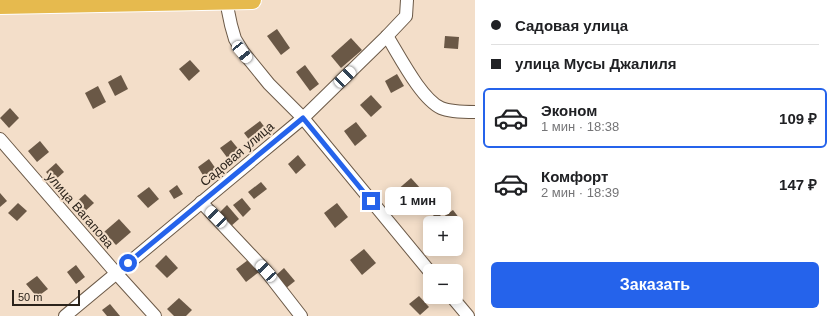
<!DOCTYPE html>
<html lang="ru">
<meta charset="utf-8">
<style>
body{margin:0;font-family:Arial,sans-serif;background:#f6f6f6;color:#202124;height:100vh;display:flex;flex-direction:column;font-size:15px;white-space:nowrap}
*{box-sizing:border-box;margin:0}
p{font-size:13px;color:#757577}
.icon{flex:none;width:22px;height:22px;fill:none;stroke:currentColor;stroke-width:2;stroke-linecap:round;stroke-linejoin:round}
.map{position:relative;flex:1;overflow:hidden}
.drawer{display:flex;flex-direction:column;background:#fff;width:360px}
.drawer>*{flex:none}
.guide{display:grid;align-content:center;height:88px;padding:0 16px;background:#fff}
.controls{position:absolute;left:423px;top:216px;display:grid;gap:8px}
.controls a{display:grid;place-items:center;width:40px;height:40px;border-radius:6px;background:#fff;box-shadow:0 2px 10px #0003;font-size:20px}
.scale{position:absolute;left:12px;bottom:10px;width:68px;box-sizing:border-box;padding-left:4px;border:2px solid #2b231b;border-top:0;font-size:11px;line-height:14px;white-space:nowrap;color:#2b231b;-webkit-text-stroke:3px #f3dec9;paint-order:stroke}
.end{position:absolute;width:18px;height:18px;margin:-9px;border:5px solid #2563eb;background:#fff;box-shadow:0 0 0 2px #fff}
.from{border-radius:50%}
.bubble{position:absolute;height:28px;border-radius:6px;background:#fff;box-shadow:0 2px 10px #0003;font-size:13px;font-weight:700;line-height:28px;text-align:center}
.car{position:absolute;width:12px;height:24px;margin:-12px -6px;border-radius:5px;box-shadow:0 0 3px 1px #0007;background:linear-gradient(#fff 24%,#345 0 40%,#fff 0 76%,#345 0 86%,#fff 0)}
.guide b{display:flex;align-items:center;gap:14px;height:38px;font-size:15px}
.guide b+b{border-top:1px solid #e0e0e0}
.guide i{width:10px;height:10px;background:#202124}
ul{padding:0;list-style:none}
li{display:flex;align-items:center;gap:12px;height:60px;margin:0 8px 6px;padding:0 8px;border:2px solid transparent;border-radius:6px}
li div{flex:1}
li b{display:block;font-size:15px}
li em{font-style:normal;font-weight:700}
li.on{border-color:#2563eb}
li>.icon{width:36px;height:36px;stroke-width:1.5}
.action{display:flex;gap:8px;margin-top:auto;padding:8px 16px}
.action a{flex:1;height:46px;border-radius:6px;background:#2563eb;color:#fff;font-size:16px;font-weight:700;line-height:46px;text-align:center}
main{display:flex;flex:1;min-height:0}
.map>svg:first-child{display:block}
.building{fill:#6a5846}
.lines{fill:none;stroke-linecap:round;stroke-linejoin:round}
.minor-casing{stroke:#6c5a48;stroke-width:14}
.highway-casing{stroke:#fff;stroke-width:20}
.minor{stroke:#fff;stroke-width:12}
.highway{stroke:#e6ba4e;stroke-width:18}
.route{stroke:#2563eb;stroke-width:5}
.labels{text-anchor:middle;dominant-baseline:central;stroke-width:4;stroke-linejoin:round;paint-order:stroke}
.street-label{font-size:13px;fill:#2b231b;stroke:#f3dec9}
</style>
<main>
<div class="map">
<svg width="475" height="316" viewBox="0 0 475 316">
<rect width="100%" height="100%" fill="#f3dec9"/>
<g class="building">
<path d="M277,29L290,48L281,55L267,36Z"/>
<path d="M445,36L459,37L458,49L444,48Z"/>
<path d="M351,38L362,50L341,68L331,56Z"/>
<path d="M190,60L200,71L189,81L179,69Z"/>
<path d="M305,65L319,84L310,91L296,72Z"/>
<path d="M397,74L404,86L391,93L385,81Z"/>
<path d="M121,75L128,89L115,96L108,82Z"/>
<path d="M98,86L106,102L93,109L85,93Z"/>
<path d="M371,95L382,107L371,117L360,105Z"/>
<path d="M10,108L19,118L9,128L0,118Z"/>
<path d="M260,121L269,133L253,145L244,133Z"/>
<path d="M356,122L367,136L355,146L344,131Z"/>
<path d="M231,140L240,151L229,160L220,148Z"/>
<path d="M40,141L49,152L37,162L28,151Z"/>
<path d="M298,155L306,165L296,174L288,164Z"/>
<path d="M209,159L216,169L204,177L198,167Z"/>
<path d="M56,163L64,172L54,181L46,172Z"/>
<path d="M411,178L421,189L406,202L396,191Z"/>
<path d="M261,182L267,189L254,199L248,192Z"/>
<path d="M177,185L183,194L174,199L169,191Z"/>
<path d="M149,187L159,199L148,208L137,196Z"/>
<path d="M438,192L450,208L436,219L424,203Z"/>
<path d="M0,193L7,201L0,207Z"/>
<path d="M85,194L94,203L83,213L75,203Z"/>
<path d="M242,198L251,209L243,217L233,205Z"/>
<path d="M18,203L27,211L17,221L8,213Z"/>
<path d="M337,203L348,217L335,228L324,213Z"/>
<path d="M227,205L239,219L230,227L218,214Z"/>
<path d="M453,210L463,223L456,228V223H441L439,220Z"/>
<path d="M119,219L131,232L116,245L104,232Z"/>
<path d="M364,249L376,263L362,275L350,260Z"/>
<path d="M166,255L178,268L167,278L155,266Z"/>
<path d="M248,260L259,272L246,282L236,269Z"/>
<path d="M76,265L85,277L76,284L67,272Z"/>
<path d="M284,268L295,281L285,289L274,277Z"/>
<path d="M37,276L48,289L37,297L26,284Z"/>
<path d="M419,296L429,307L420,315L409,304Z"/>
<path d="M179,298L192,310L186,316H174L167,309Z"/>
<path d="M110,304L120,316H107L102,310Z"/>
</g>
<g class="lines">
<g class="minor-casing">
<g id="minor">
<path d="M226,1L231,25L235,39L243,52L269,84L303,118L430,272"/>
<path d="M387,36C399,55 421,99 441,108C450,112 465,112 475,112"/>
<path d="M0,139L116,273L155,316"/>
<path d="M201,202L266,271L301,316"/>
<path d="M452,297L468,316"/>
<path d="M65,316L303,118L387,36L406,16L407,0"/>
</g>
</g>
<g class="highway-casing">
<path id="highway" d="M0,5L252,0"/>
</g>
<use href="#minor" class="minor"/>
<use href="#highway" class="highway"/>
</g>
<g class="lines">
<path class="route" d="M128,263L303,118L371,201"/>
</g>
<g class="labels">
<g class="street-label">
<text transform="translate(237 154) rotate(-40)">Садовая улица</text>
<text transform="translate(80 210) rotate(49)">улица Вагапова</text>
</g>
</g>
</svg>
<div class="controls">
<a>+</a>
<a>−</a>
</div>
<div class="scale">50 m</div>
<i class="end from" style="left:128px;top:263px"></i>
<i class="end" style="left:371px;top:201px"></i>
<div class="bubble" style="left:385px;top:187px;width:66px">1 мин</div>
<i class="car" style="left:242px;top:52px;rotate:141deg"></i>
<i class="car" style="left:345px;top:77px;rotate:46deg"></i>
<i class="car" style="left:216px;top:217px;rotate:315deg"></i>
<i class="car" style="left:266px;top:271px;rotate:317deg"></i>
</div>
<section class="drawer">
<div class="guide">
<b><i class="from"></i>Садовая улица</b>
<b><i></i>улица Мусы Джалиля</b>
</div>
<ul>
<li class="on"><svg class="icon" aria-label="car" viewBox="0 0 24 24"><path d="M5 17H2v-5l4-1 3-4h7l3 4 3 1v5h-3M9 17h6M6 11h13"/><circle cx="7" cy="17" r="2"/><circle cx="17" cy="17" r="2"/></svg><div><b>Эконом</b><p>1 мин · 18:38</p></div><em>109 ₽</em></li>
<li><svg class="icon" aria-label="car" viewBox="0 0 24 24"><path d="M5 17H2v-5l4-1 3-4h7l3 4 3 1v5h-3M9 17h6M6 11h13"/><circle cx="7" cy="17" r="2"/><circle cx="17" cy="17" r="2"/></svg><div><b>Комфорт</b><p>2 мин · 18:39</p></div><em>147 ₽</em></li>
</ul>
<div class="action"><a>Заказать</a></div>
</section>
</main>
